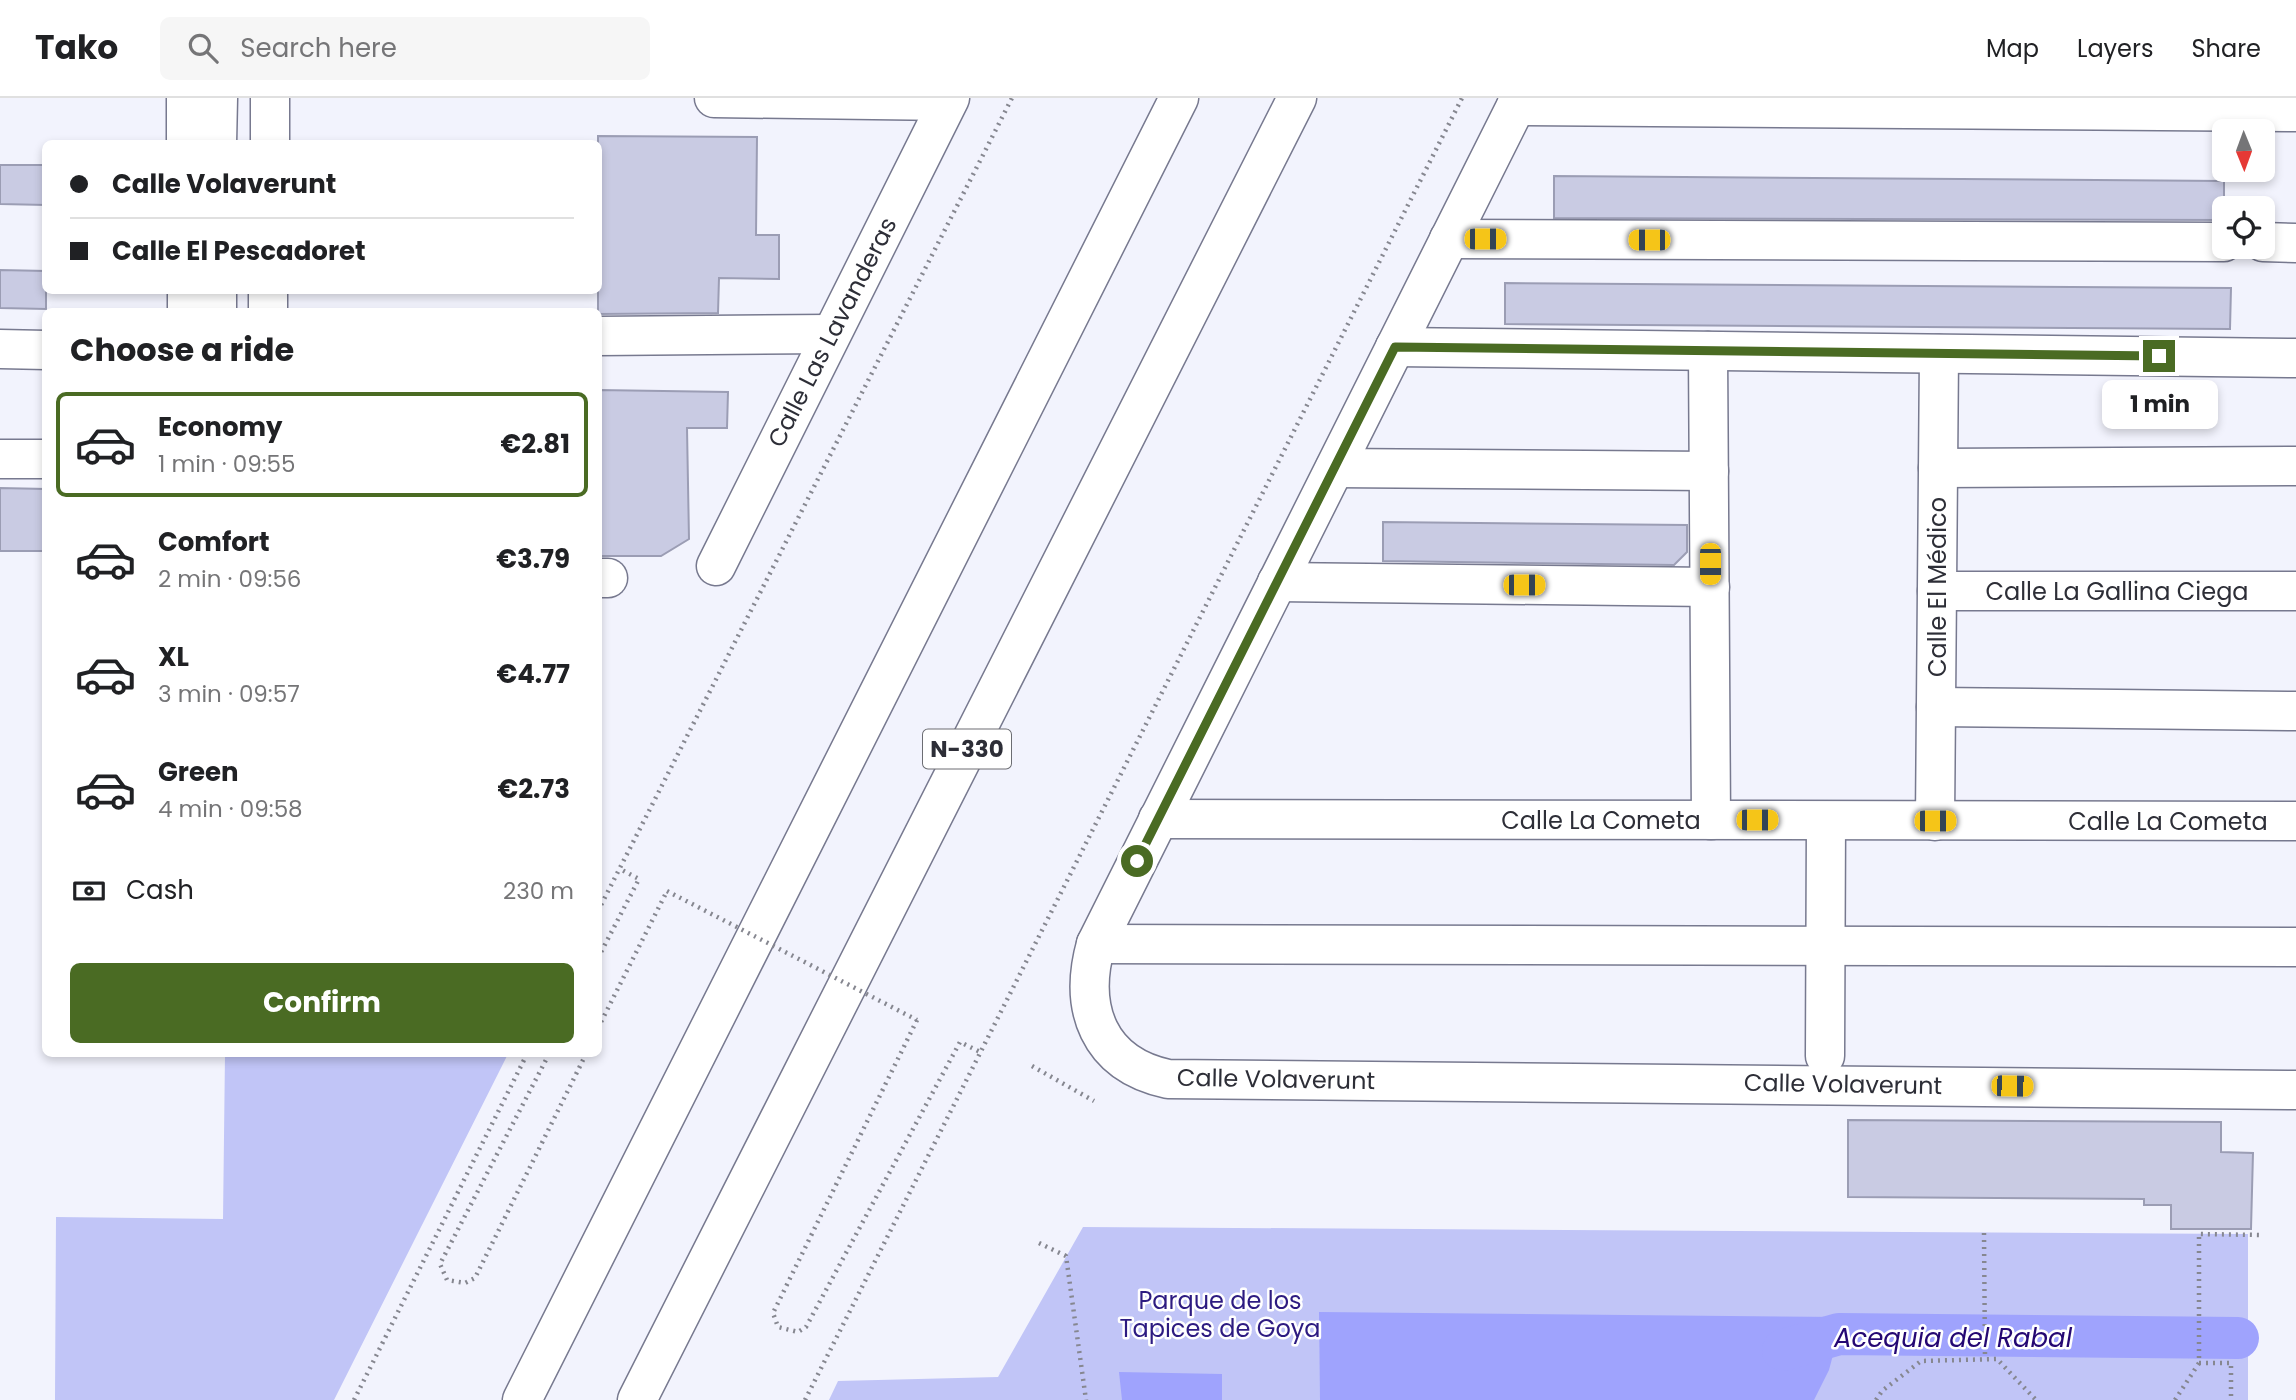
<!DOCTYPE html>
<meta charset="utf-8">
<style>
body{margin:0;font-family:Poppins,sans-serif;background:#f6f6f6;color:#202124;height:100vh;display:flex;flex-direction:column;font-size:26px;white-space:nowrap}
*{box-sizing:border-box;margin:0}
p{font-size:23px;color:#757577}
.icon{flex:none;width:38px;height:38px;fill:none;stroke:currentColor;stroke-width:2;stroke-linecap:round;stroke-linejoin:round}
.map{position:relative;flex:1;overflow:hidden}
.drawer{position:absolute;left:42px;top:210px;width:560px;height:749px;display:flex;flex-direction:column;background:#fff;border-radius:10px;box-shadow:0 4px 10px #0003}
.drawer>*{flex:none}
.top-card{position:absolute;left:42px;top:42px;width:560px;height:154px;border-radius:10px;box-shadow:0 4px 10px #0003;display:grid;align-content:center;height:154px;padding:0 28px;background:#fff}
.needle{width:46px;rotate:179deg}
.controls{position:absolute;left:2212px;top:21px;display:grid;gap:14px}
.controls a{display:grid;place-items:center;width:63px;height:63px;border-radius:10px;background:#fff;box-shadow:0 4px 10px #0003;font-size:35px}
.end{position:absolute;width:32px;height:32px;margin:-16px;border:9px solid #4a6b23;background:#fff;box-shadow:0 0 0 4px #fff}
.from{border-radius:50%}
.bubble{position:absolute;height:49px;border-radius:10px;background:#fff;box-shadow:0 4px 10px #0003;font-size:23px;font-weight:700;line-height:49px;text-align:center}
.car{position:absolute;width:21px;height:42px;margin:-21px -10px;border-radius:9px;box-shadow:0 0 5px 2px #0007;background:linear-gradient(#f5c518 24%,#345 0 40%,#f5c518 0 76%,#345 0 86%,#f5c518 0)}
.top-card b{display:flex;align-items:center;gap:24px;height:66px;font-size:26px}
.top-card b+b{border-top:2px solid #e0e0e0}
.top-card i{width:18px;height:18px;background:#202124}
ul{padding:0;list-style:none}
li{display:flex;align-items:center;gap:21px;height:105px;margin:0 14px 10px;padding:0 14px;border:4px solid transparent;border-radius:10px}
li div{flex:1}
li b{display:block;font-size:26px}
li em{font-style:normal;font-weight:700}
li.selected{border-color:#4a6b23}
li>.icon{width:63px;height:63px;stroke-width:1.5}
h2{padding:0 28px;font-size:32px;line-height:84px}
.pay{display:flex;align-items:center;gap:18px;height:77px;padding:0 28px;font-size:26px}
.pay p{margin-inline-start:auto}
.cta{display:flex;gap:14px;margin-top:auto;padding:14px 28px}
.cta a{flex:1;height:80px;border-radius:10px;background:#4a6b23;color:#fff;font-size:28px;font-weight:700;line-height:80px;text-align:center}
header{display:flex;align-items:center;gap:42px;box-sizing:border-box;height:98px;padding:0 35px;background:#fff;border-bottom:2px solid #e0e0e0}
header strong{font-size:33px}
nav{display:flex;gap:38px;margin-inline-start:auto;font-size:24px}
.search{width:490px;height:63px;background:#f6f6f6;display:flex;align-items:center;gap:18px;box-sizing:border-box;padding:0 24px;border-radius:10px;color:#757577;font-size:26px}
.map>svg:first-child{display:block}
.green{fill:#c1c5f7}
.water{fill:#9fa3fd}
.lines{fill:none;stroke-linecap:round;stroke-linejoin:round}
.canal{stroke:#9fa3fd;stroke-width:42}
.building{fill:#c9cbe3;stroke:#9b9db4;stroke-width:2}
.minor-casing{stroke:#77798f;stroke-width:41}
.highway-casing{stroke:#77798f;stroke-width:41}
.path{stroke:#868790;stroke-width:4.5;stroke-dasharray:2 5;stroke-linecap:butt}
.minor{stroke:#fff;stroke-width:38}
.highway{stroke:#fff;stroke-width:38}
.path-bridge{stroke:#868790;stroke-width:4.5;stroke-dasharray:2 5;stroke-linecap:butt}
.route{stroke:#4a6b23;stroke-width:9}
.labels{text-anchor:middle;dominant-baseline:central;stroke-width:5;stroke-linejoin:round;paint-order:stroke}
.shield{fill:#fff;stroke:#6c6d73;stroke-width:2}
.shield-label{font-size:23px;font-weight:bold;fill:#2d2e37}
.street-label{font-size:24px;fill:#2d2e37;stroke:#fff}
.park-label{font-size:24px;fill:#2d1b81;stroke:#fff}
.water-label{font-size:26px;font-style:italic;fill:#240773;stroke:#fff}
</style>
<header>
<strong>Tako</strong>
<div class="search"><svg class="icon" aria-label="search" viewBox="0 0 24 24"><circle cx="10" cy="10" r="6"/><path d="M15 15l6 6"/></svg>Search here</div>
<nav><a>Map</a><a>Layers</a><a>Share</a></nav>
</header>
<div class="map">
<svg width="2296" height="1302" viewBox="0 0 2296 1302">
<rect width="100%" height="100%" fill="#f2f3fd"/>
<g class="green">
<path d="M225,956H508L334,1302H55L56,1119L223,1121Z"/>
<path d="M1083,1129L2248,1136V1302H829L838,1283L998,1279Z"/>
</g>
<g class="water">
<path d="M1319,1214H1320L1843,1219L1829,1272L1814,1302H1320Z"/>
<path d="M1119,1274L1222,1276V1302H1122Z"/>
</g>
<g class="lines">
<path class="canal" d="M1783,1252L1839,1236L2238,1240"/>
</g>
<g class="building">
<path d="M598,38L757,39L756,137H779V181L719,180L718,215L598,216Z"/>
<path d="M0,67H46V107L0,106Z"/>
<path d="M1554,78L2224,83V122L1554,120Z"/>
<path d="M0,172L46,173V211L0,210Z"/>
<path d="M1505,185L2231,190L2230,231L1505,226Z"/>
<path d="M598,292L728,294L727,330H687L689,441L661,458H598Z"/>
<path d="M0,390L46,391V453H0Z"/>
<path d="M1383,424L1687,427V454L1674,467L1383,463Z"/>
<path d="M1848,1022L2221,1024V1054L2253,1055L2251,1131H2171V1107H2144V1101L1848,1099Z"/>
</g>
<g class="lines">
<g class="minor-casing">
<g id="minor">
<path d="M186,0V46"/>
<path d="M714,0L948,3"/>
<path d="M1520,0L1096,846C1078,910 1098,966 1168,981L2296,992"/>
<path d="M1516,8L2296,14"/>
<path d="M217,46L218,0"/>
<path d="M270,46V0"/>
<path d="M1449,141L2224,144"/>
<path d="M2263,144L2296,145"/>
<path d="M187,192V214"/>
<path d="M217,214V192"/>
<path d="M268,214V192"/>
<path d="M598,238L831,236"/>
<path d="M1395,249L2296,260"/>
<path d="M0,251L46,252"/>
<path d="M1708,253L1711,722"/>
<path d="M0,361H46"/>
<path d="M1335,370L1709,373"/>
<path d="M1938,370L2296,368"/>
<path d="M716,468L950,0"/>
<path d="M598,480H608"/>
<path d="M1277,484L1710,489"/>
<path d="M1937,493H2296"/>
<path d="M1936,609L2296,613"/>
<path d="M1158,721L2296,723"/>
<path d="M1935,723L1939,256"/>
<path d="M1096,846L2296,849"/>
<path d="M1825,958L1826,723"/>
</g>
</g>
<g class="highway-casing">
<g id="highway">
<path d="M522,1302L1179,0"/>
<path d="M637,1302L1297,0"/>
</g>
</g>
<g class="path">
<path d="M598,813L1012,0"/>
<path d="M598,860L639,781L620,771"/>
<path d="M917,922L773,1215L778,1229L798,1234L806,1229L960,944L980,954"/>
<path d="M598,930L667,793"/>
<path d="M549,956L440,1166L447,1182L465,1185L475,1180L586,956"/>
<path d="M1032,968L1094,1003"/>
<path d="M1984,1135L1985,1261"/>
<path d="M1039,1145L1066,1158L1086,1302"/>
<path d="M2199,1265H2231V1302"/>
<path d="M354,1302L527,956"/>
<path d="M805,1302L1462,0"/>
<path d="M1876,1302L1882,1293L1921,1263L1997,1261L2036,1302"/>
<path d="M2175,1302L2199,1265V1136L2261,1137"/>
</g>
<use href="#minor" class="minor"/>
<use href="#highway" class="highway"/>
<path class="path-bridge" d="M667,793L917,922"/>
</g>
<g class="lines">
<path class="route" d="M1137,763L1395,249L2159,258"/>
</g>
<g class="labels">
<rect class="shield" x="923" y="631.5" width="88" height="39" rx="5"/>
<g class="shield-label">
<text x="967" y="651">N-330</text>
</g>
<g class="street-label">
<text transform="translate(832 234) rotate(-63)">Calle Las Lavanderas</text>
<text transform="translate(1937 489) rotate(-90)">Calle El Médico</text>
<text x="2117" y="493">Calle La Gallina Ciega</text>
<text x="1601" y="722">Calle La Cometa</text>
<text x="2168" y="723">Calle La Cometa</text>
<text transform="translate(1276 981) rotate(1)">Calle Volaverunt</text>
<text transform="translate(1843 986) rotate(1)">Calle Volaverunt</text>
</g>
<g class="park-label">
<text x="1220" y="1202">Parque de los<tspan x="1220" dy="28">Tapices de Goya</tspan></text>
</g>
<g class="water-label">
<text x="1953" y="1240">Acequia del Rabal</text>
</g>
</g>
</svg>
<div class="controls">
<a><svg class="needle" viewBox="-14 -14 28 28"><path d="M0-13l5 13h-10z" fill="#e53935"/><path d="M0 13l5-13h-10z" fill="#757577"/></svg></a>
<a><svg class="icon" aria-label="locate" viewBox="0 0 24 24"><circle cx="12" cy="12" r="6"/><path d="M12 2v4M12 18v4M2 12h4M18 12h4"/></svg></a>
</div>
<i class="end from" style="left:1137px;top:763px"></i>
<i class="end" style="left:2159px;top:258px"></i>
<div class="bubble" style="left:2102px;top:282px;width:116px">1 min</div>
<i class="car" style="left:1485px;top:141px;rotate:90deg"></i>
<i class="car" style="left:1649px;top:142px;rotate:270deg"></i>
<i class="car" style="left:1710px;top:466px;rotate:180deg"></i>
<i class="car" style="left:1524px;top:487px;rotate:90deg"></i>
<i class="car" style="left:1757px;top:722px;rotate:90deg"></i>
<i class="car" style="left:1935px;top:723px;rotate:90deg"></i>
<i class="car" style="left:2012px;top:988px;rotate:91deg"></i>
<div class="top-card">
<b><i class="from"></i>Calle Volaverunt</b>
<b><i></i>Calle El Pescadoret</b>
</div>
<section class="drawer">
<h2>Choose a ride</h2>
<ul>
<li class="selected"><svg class="icon" aria-label="car" viewBox="0 0 24 24"><path d="M5 17H2v-5l4-1 3-4h7l3 4 3 1v5h-3M9 17h6M6 11h13"/><circle cx="7" cy="17" r="2"/><circle cx="17" cy="17" r="2"/></svg><div><b>Economy</b><p>1 min · 09:55</p></div><em>€2.81</em></li>
<li><svg class="icon" aria-label="car" viewBox="0 0 24 24"><path d="M5 17H2v-5l4-1 3-4h7l3 4 3 1v5h-3M9 17h6M6 11h13"/><circle cx="7" cy="17" r="2"/><circle cx="17" cy="17" r="2"/></svg><div><b>Comfort</b><p>2 min · 09:56</p></div><em>€3.79</em></li>
<li><svg class="icon" aria-label="car" viewBox="0 0 24 24"><path d="M5 17H2v-5l4-1 3-4h7l3 4 3 1v5h-3M9 17h6M6 11h13"/><circle cx="7" cy="17" r="2"/><circle cx="17" cy="17" r="2"/></svg><div><b>XL</b><p>3 min · 09:57</p></div><em>€4.77</em></li>
<li><svg class="icon" aria-label="car" viewBox="0 0 24 24"><path d="M5 17H2v-5l4-1 3-4h7l3 4 3 1v5h-3M9 17h6M6 11h13"/><circle cx="7" cy="17" r="2"/><circle cx="17" cy="17" r="2"/></svg><div><b>Green</b><p>4 min · 09:58</p></div><em>€2.73</em></li>
</ul>
<div class="pay"><svg class="icon" aria-label="cash" viewBox="0 0 24 24"><path d="M3 7h18v10H3z"/><circle cx="12" cy="12" r="2"/></svg>Cash<p>230 m</p></div>
<div class="cta"><a>Confirm</a></div>
</section>
</div>
